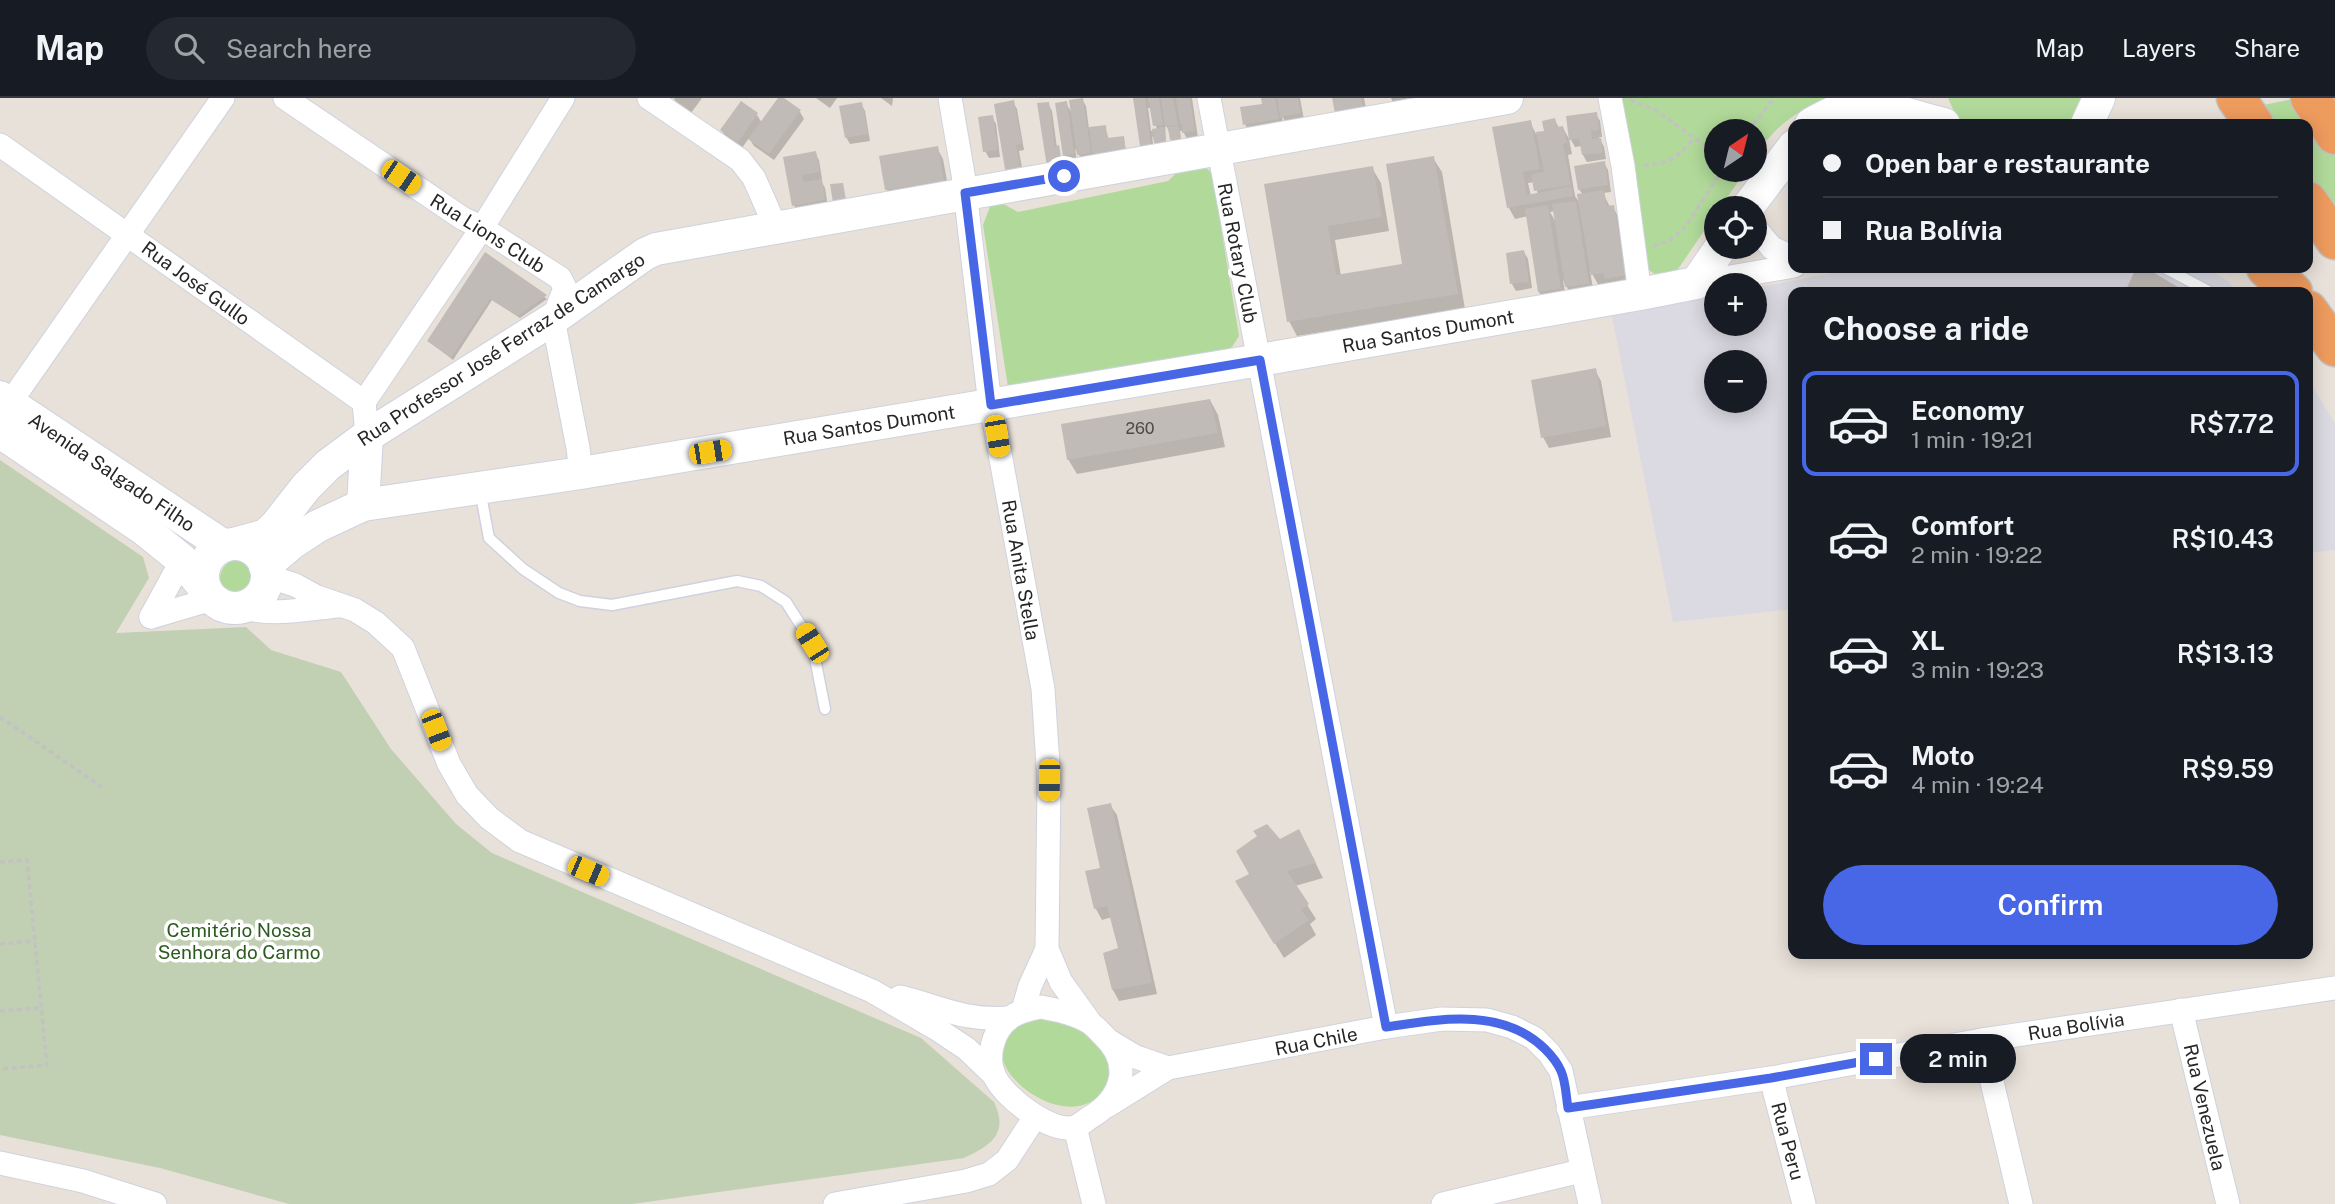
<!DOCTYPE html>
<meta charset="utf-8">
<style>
body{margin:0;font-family:"Public Sans",sans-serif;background:#242831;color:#f1f3f6;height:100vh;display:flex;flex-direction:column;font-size:26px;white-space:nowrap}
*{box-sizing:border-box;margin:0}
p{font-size:23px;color:#9ea1a6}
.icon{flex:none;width:38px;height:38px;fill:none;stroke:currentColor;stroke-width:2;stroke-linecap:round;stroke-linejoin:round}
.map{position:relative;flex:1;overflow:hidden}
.sheet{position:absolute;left:1788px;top:189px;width:525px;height:672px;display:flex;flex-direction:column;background:#171b24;border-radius:14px;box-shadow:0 4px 18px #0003}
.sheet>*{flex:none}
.hud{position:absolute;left:1788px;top:21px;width:525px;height:154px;border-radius:14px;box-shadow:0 4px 18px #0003;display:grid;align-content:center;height:154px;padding:0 35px;background:#171b24}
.needle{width:46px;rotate:35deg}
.controls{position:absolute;left:1704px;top:21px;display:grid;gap:14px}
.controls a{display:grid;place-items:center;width:63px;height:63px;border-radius:50%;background:#171b24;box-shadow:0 4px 18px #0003;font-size:35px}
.end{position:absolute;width:32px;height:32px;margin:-16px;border:9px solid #4767e7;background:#fff;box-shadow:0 0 0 4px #fff}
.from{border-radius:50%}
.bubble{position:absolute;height:49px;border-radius:24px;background:#171b24;box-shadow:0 4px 18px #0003;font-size:23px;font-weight:600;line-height:49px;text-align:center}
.car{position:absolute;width:21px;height:42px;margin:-21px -10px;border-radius:9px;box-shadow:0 0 5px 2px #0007;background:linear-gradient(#f5c518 24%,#345 0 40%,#f5c518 0 76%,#345 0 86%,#f5c518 0)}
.hud b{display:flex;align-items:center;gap:24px;height:66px;font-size:26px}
.hud b+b{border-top:2px solid #363941}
.hud i{width:18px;height:18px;background:#f1f3f6}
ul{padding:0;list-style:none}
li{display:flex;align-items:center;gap:21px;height:105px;margin:0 14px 10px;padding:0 21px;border:4px solid transparent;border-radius:14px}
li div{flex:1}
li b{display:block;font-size:26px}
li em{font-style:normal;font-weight:600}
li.selected{border-color:#4767e7}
li>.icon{width:63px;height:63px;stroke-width:1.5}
h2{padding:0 35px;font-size:32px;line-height:84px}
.action{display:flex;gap:14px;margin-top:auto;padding:14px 35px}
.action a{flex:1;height:80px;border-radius:42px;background:#4767e7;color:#fff;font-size:28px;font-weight:600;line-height:80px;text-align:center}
header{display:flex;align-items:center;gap:42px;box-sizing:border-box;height:98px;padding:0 35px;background:#171b24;border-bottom:2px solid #363941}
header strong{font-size:33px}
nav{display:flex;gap:38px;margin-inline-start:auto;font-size:24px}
.search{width:490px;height:63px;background:#242831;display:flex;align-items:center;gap:18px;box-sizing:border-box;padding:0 24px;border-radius:38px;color:#9ea1a6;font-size:26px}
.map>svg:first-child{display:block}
.industrial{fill:#dbd9e1;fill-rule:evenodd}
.green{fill:#b1da9a}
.cemetery{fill:#c1d0b2}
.shadow{fill:#0003;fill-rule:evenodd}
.building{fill:#c0bbb6}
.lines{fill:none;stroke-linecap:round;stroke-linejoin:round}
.lane-casing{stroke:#cfd2de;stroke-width:13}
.street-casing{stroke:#cfd2de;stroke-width:25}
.secondary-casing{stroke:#cfd2de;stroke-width:34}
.highway-casing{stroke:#c2c2c2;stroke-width:41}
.path{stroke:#c2c2c2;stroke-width:3.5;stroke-dasharray:5 3.5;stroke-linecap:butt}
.lane{stroke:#fff;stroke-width:10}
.street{stroke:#fff;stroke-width:23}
.secondary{stroke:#fff;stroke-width:32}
.highway{stroke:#ee9b5e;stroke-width:38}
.route{stroke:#4767e7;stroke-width:9}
.labels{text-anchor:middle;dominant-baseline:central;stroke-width:7;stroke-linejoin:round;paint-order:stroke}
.number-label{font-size:16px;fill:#4c4b4a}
.street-label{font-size:19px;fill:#262626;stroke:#fff}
.park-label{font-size:19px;fill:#2c5b1f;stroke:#fff}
</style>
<header>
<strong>Map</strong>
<div class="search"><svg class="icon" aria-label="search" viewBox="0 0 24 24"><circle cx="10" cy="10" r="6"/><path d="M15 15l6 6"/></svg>Search here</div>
<nav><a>Map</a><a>Layers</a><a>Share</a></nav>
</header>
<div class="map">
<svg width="2335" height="1106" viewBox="0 0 2335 1106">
<rect width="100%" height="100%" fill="#e8e1d9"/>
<g class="industrial">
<path d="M1859,170H2207L2225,181L2239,194H1794V511L1673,524L1612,218L1717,198V226H1755V190ZM1717,264H1755V303H1717Z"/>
<path d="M2308,281L2335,326V452L2308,455Z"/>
</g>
<g class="green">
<path d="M1623,0H1842C1803,5 1777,26 1755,58V33H1717V72H1746L1720,110H1717V114L1676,174L1658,178L1647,171L1619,7Z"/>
<path d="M1948,0H2089L2075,26H1963L1957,20Z"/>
<path d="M2293,1L2335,57V117L2308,76V26H2271L2258,8Z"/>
<path d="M1203,67L1212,75L1239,238L1232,249L1226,252L1008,289L983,127L991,106L998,103L1018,114L1168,83L1184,68Z"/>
<circle cx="240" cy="481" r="20"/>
<path d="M1033,920C1044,921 1056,921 1065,925C1078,930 1091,939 1101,949C1118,969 1109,997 1086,1006C1045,1022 972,962 1013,928C1018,924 1027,922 1033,920Z"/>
</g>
<path class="cemetery" d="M0,362L143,459L149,480L116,535L246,529L271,552L341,574L391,651L456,726L492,755L921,940L994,1004C1009,1036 991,1047 964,1060L632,1106H289L160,1070L0,1037Z"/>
<g class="shadow">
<path d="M674,0H702L691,15L677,6Z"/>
<path d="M780,0L800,14L804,21L774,62L754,48L749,40L742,50L726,39L722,33L757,17L762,25Z"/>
<path d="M816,0H837L830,10Z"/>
<path d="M881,0H893L892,8Z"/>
<path d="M1135,0H1148L1150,4V0H1192L1198,40L1187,41L1183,33H1180L1181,43L1173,45L1165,24L1166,47L1158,48L1152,38L1154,54L1145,55L1141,48ZM1148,10H1152L1157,32L1151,33Z"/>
<path d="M1263,0H1300L1304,22L1286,25L1282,18L1284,32L1251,37L1245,26L1264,7Z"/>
<path d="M1334,0H1364L1368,22Z"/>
<path d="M1391,0H1407L1409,11L1397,13Z"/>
<path d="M1082,1L1086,8L1089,31L1105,29L1109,42H1124L1127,58L1083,63L1075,51L1077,63L1068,64L1064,57L1066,5L1073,17Z"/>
<path d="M1013,4L1017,11L1024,52L1019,53L1024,81L1012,83Z"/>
<path d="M861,6L865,13L870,43L850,46L846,39Z"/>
<path d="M1048,6L1052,13L1057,50L1048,68Z"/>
<path d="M1596,16L1600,23L1602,39H1599L1604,49L1606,61L1587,64L1583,57L1582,48L1575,49L1571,42Z"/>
<path d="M992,19L996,26L1000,59L989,60L985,53Z"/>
<path d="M1555,22L1559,30H1563L1569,41L1572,56L1568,57L1575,98L1581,107L1583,97L1579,91L1604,65L1608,72L1611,94L1603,95L1610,109H1613L1619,120L1631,188H1599L1590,172L1594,197L1573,200L1563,182L1566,201L1546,204L1539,194L1528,118L1515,121L1509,110L1530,24L1536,36L1546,34ZM1534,84L1538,96L1531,98L1528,85ZM1555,113L1557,126L1550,114Z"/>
<path d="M937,50L943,61L949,94L893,103L887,92L881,59Z"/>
<path d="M815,55L819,62L822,81H820L825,90L828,109L798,114L794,107L785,61Z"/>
<path d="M1433,60L1442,74L1465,211L1297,238L1289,223L1266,87L1372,70L1381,85L1389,133L1335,142L1341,178L1404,167Z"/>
<path d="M1524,154L1528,161L1532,190L1516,193L1512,186L1508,156Z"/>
<path d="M486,157L547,201L520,220L492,202L453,262L429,243Z"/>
<path d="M1595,272L1601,283L1611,339L1549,350L1543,339Z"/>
<path d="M1210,302L1218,317L1225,349L1077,376L1068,361Z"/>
<path d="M1110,707L1117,717L1157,896L1119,903L1113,892L1120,852L1112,819L1102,822L1096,811L1087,775L1102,771Z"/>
<path d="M1259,739L1307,748L1323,780L1295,788L1316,821L1310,826L1316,837L1284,860L1246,798Z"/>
</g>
<g class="building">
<path d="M778,0H784L801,12L769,56L748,41Z"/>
<path d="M1083,0L1091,55L1077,57L1069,2Z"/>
<path d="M1133,0H1145L1151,47L1140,48Z"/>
<path d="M1148,0H1159L1163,27L1153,28Z"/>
<path d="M1161,0H1173L1178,27L1165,29Z"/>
<path d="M1176,0H1190L1195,33L1182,35V26H1180Z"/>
<path d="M1261,0H1275L1279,21L1243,27L1240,9L1262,6Z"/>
<path d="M1277,0H1298L1301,15L1280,19Z"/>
<path d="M1332,0H1361L1363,11L1335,15Z"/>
<path d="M1014,2L1022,46L1016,47L1021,75L1006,77L994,6Z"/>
<path d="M741,3L758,15L738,45L720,32Z"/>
<path d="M1067,3L1074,56L1063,58L1055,5Z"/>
<path d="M862,4L868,36L845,40L839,8Z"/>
<path d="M1049,4L1055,48L1059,47L1062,66L1047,69L1037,5Z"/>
<path d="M1597,14L1599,32L1591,33L1592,41L1601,40L1603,55L1582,57L1579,41L1569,42L1566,18Z"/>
<path d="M993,17L998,52L983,54L978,19Z"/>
<path d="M1555,20L1557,29L1563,28L1567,45L1563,46L1571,87L1534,93L1531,76L1544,74L1536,34L1544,33L1542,23Z"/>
<path d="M1531,22L1540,71L1523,74L1527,97L1572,88L1573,98L1507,110L1492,29Z"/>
<path d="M1106,27L1107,40L1124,38L1126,55L1093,60L1089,29Z"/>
<path d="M1179,28L1181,41L1170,42L1168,29Z"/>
<path d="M1164,29L1166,44L1154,45L1152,31Z"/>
<path d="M938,48L944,83L885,92L879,58Z"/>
<path d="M816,53L820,74L802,77L803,84L822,81L825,102L792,108L783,59Z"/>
<path d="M1434,58L1458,196L1287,224L1264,86L1373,68L1382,119L1328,128L1336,177L1402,166L1386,66Z"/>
<path d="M1605,63L1608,87L1578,92L1574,68Z"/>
<path d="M843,85L846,102L833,105L830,86Z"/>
<path d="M1604,92L1607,108L1614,107L1626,177L1605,181L1603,175L1591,177L1577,96Z"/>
<path d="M1576,103L1589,186L1565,189L1552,106Z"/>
<path d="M1548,107L1561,191L1538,194L1525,111Z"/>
<path d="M1524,152L1529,184L1510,186L1506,155Z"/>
<path d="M485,154L547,197L518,218L490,201L451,260L427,243Z"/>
<path d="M2136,170H2146L2186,194H2125Z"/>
<path d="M1596,270L1606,328L1541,340L1531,282Z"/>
<path d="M1210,301L1218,335L1067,362L1061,326Z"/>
<path d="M1111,705L1152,885L1112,892L1103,855L1118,850L1107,808L1094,811L1085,773L1100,770L1087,710Z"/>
<path d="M1267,726L1280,741L1299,731L1316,765L1287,773L1309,806L1301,812L1309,822L1274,846L1235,783L1249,776L1236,753L1257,738L1253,733Z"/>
</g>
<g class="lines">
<g class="lane-casing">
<g id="lane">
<path d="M2165,170L2210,194"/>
<path d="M480,392L489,440L523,471L559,495L580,503L612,507L737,483L761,488L786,504L812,545L825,611"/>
</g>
</g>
<g class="street-casing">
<g id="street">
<path d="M285,0L462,120L482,130L560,180L565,190L553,221L578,350L581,375"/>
<path d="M649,0L740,62L754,80L776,130"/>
<path d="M950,0L963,76L988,290L1043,591L1049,682L1047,851L1061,884L1089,923"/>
<path d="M1209,0L1386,929"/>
<path d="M1610,0L1623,68L1640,196"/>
<path d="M0,47L364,304L367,338"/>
<path d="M1755,130L1772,150L1794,160"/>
<path d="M1696,185L1794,168"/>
<path d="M364,304L482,130L563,0"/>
<path d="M0,319L223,0"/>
<path d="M267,478L295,487L317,499L355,512L376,525L403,550L449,666L467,697L489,720L520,743L872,893L937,931L967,951L994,977"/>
<path d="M244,510C275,518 307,511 338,508"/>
<path d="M151,519L182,462"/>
<path d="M151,519L212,501"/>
<path d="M900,899C941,909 963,923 1009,920"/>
<path d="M1041,909C1057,912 1073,915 1087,923C1093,926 1098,932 1103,937C1134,966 1122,1001 1089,1020C1085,1023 1080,1027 1075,1029C1052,1036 1007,1001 996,981C985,961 992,932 1011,919C1020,913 1030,911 1041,909Z"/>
<path d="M1023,912L1030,888L1047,851"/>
<path d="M2181,912L2228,1106"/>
<path d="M1982,942L2021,1106"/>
<path d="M1111,944L1136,959L1168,970"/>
<path d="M1771,980L1804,1106"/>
<path d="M1107,1008L1168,970L1386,929L1442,921L1487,922L1512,929L1534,940L1549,955L1561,973L1590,1106"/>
<path d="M1568,1010L1771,980L1982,942L2335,890"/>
<path d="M1075,1029L1094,1106"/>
<path d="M0,1065L83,1083L155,1106"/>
<path d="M835,1106L966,1083L989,1076L1007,1062L1035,1019"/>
<path d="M1443,1106L1581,1073"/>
</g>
</g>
<g class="secondary-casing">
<g id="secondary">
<path d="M1811,26C1824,19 1836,12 1851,9C1876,4 1918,20 1944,26"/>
<path d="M2087,26L2099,0"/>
<path d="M1747,110L1794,48"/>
<path d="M0,299L224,448"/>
<path d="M0,334L145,432L182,462L205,491"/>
<path d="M363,407L367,338"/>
<circle cx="235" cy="478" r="32"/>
<path d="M234,446L266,437L277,426L306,389L328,367L367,338L553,221L645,156L656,151L1507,0"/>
<path d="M265,468L292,445L318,428L363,407L581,375L1260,262L1640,196L1696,185L1721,149"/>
</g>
</g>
<g class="highway-casing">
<g id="highway">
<path d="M2236,0L2254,26"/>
<path d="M2310,0L2335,37"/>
<path d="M2308,103L2335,142"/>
<path d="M2266,170L2293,194"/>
<path d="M2308,212L2335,249"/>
</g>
</g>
<g class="path">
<path d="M1630,2L1655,12L1717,56"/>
<path d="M1748,33L1774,0"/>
<path d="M1644,67C1667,67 1681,58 1694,39"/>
<path d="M1653,148L1670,142L1683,132L1722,72"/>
<path d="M0,619L105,691"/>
<path d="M0,764L27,762L47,967L0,971"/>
<path d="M0,846L35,843"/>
<path d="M0,913L42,910"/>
</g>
<use href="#lane" class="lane"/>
<use href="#street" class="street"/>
<use href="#secondary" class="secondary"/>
<use href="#highway" class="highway"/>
</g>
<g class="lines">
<path class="route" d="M1064,78L965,95L991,307L1260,262L1386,929C1440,921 1502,909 1545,951C1551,957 1558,966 1561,973C1566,984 1566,999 1568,1010L1771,980L1876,961"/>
</g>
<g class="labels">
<g class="number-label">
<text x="1140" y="330">260</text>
</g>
<g class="street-label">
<text transform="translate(488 135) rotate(32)">Rua Lions Club</text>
<text transform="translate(1238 155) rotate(79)">Rua Rotary Club</text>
<text transform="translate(196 185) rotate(36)">Rua José Gullo</text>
<text transform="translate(1428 233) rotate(-10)">Rua Santos Dumont</text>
<text transform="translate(501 251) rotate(-33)">Rua Professor José Ferraz de Camargo</text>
<text transform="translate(869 327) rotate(-9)">Rua Santos Dumont</text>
<text transform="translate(112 374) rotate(34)">Avenida Salgado Filho</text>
<text transform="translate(1021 472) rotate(80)">Rua Anita Stella</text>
<text transform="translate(2076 928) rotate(-9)">Rua Bolívia</text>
<text transform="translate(1316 943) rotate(-11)">Rua Chile</text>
<text transform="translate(2205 1009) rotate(77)">Rua Venezuela</text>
<text transform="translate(1788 1043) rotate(75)">Rua Peru</text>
</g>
<g class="park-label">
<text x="239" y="832">Cemitério Nossa<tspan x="239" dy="22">Senhora do Carmo</tspan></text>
</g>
</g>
</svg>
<div class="controls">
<a><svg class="needle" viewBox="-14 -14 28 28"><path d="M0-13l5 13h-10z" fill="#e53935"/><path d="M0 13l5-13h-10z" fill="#9ea1a6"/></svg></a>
<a><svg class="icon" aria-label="locate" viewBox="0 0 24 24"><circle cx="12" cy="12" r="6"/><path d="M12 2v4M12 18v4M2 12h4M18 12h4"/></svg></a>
<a>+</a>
<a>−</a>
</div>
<i class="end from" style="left:1064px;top:78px"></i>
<i class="end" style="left:1876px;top:961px"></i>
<div class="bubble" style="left:1900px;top:936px;width:116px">2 min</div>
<i class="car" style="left:401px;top:79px;rotate:124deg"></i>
<i class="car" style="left:997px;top:338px;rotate:170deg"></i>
<i class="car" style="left:710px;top:354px;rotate:81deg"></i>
<i class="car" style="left:812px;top:545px;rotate:328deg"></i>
<i class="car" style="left:436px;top:632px;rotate:159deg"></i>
<i class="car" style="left:1049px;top:682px;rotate:181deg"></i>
<i class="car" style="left:588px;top:773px;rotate:113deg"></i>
<div class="hud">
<b><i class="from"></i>Open bar e restaurante</b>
<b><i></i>Rua Bolívia</b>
</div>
<section class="sheet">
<h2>Choose a ride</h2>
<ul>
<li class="selected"><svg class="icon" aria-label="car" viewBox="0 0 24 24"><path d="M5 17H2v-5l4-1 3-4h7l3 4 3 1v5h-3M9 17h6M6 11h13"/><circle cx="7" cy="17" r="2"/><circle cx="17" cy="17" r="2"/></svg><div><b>Economy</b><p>1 min · 19:21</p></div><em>R$7.72</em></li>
<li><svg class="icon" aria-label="car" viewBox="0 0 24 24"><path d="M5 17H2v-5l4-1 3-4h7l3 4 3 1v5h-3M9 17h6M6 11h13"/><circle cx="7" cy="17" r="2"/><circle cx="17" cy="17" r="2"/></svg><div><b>Comfort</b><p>2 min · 19:22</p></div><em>R$10.43</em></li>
<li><svg class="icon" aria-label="car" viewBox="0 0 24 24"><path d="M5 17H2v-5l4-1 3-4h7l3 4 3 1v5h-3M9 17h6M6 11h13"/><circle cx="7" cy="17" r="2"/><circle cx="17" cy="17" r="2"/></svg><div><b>XL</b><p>3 min · 19:23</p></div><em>R$13.13</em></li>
<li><svg class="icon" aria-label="car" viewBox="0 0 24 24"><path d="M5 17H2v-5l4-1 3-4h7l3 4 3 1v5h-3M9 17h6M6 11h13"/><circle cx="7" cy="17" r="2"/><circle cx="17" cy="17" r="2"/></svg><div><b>Moto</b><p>4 min · 19:24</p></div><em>R$9.59</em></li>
</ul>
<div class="action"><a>Confirm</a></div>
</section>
</div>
